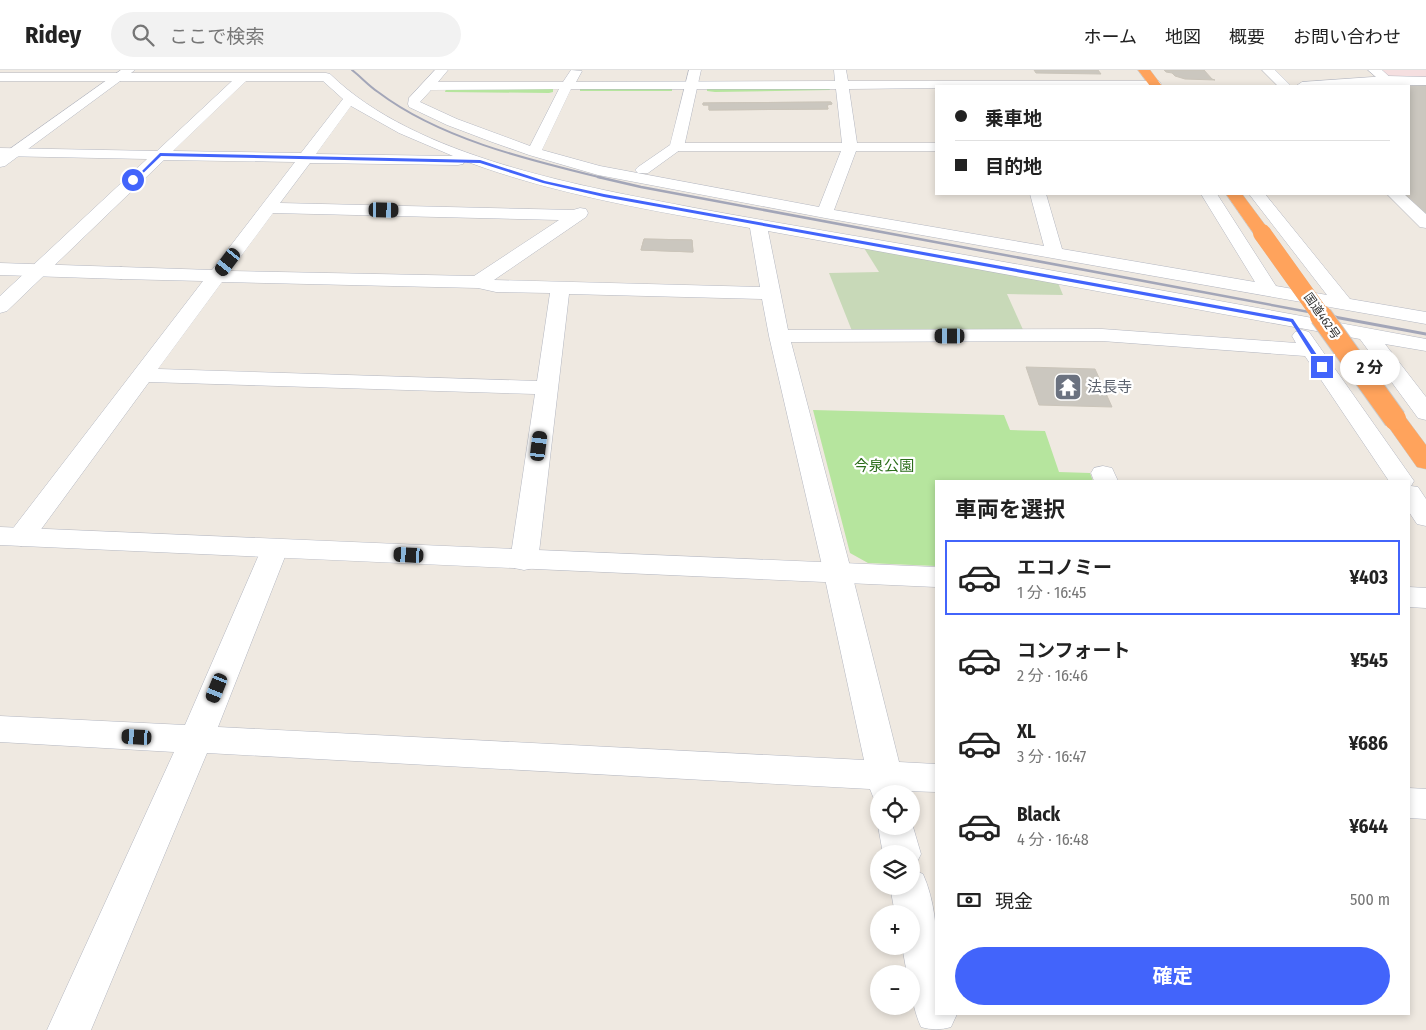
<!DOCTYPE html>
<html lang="ja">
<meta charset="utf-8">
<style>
body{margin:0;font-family:"Fira Sans Condensed","Noto Sans JP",sans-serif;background:#f2f2f2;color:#222;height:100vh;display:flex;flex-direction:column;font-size:19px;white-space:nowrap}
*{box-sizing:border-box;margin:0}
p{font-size:16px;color:#767676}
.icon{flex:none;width:28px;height:28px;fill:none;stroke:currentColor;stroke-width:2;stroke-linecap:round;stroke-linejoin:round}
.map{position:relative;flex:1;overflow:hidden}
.sheet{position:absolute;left:935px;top:410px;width:475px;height:535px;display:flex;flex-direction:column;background:#fff;border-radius:0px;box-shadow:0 2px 8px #0003}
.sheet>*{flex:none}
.guide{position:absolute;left:935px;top:15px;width:475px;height:110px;border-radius:0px;box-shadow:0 2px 8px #0003;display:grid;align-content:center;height:110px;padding:0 20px;background:#fff}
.buttons{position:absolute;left:870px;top:715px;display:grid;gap:10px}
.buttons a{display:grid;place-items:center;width:50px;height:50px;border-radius:50%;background:#fff;box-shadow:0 2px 8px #0003;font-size:25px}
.end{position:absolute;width:22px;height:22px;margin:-11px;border:6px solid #4264fb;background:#fff;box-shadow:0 0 0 2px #fff}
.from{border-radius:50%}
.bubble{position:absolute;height:35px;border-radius:18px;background:#fff;box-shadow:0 2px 8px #0003;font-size:16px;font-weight:700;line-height:35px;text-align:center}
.car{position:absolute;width:15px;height:30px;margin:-15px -8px;border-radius:6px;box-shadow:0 0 4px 1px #0007;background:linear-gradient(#222 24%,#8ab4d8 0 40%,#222 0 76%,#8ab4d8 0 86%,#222 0)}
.guide b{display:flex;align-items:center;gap:18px;height:48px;font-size:19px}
.guide b+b{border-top:1px solid #e0e0e0}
.guide i{width:12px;height:12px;background:#222}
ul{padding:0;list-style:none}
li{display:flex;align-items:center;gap:15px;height:75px;margin:0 10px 8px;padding:0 10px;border:2px solid transparent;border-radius:0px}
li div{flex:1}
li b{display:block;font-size:19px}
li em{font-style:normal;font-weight:700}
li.current{border-color:#4264fb}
li>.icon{width:45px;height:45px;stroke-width:1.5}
h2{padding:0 20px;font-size:22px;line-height:60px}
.pay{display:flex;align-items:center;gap:12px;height:55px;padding:0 20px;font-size:19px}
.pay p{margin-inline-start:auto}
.primary-button{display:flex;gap:10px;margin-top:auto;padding:10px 20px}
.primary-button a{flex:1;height:58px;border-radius:30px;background:#4264fb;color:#fff;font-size:20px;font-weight:700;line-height:58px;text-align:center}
header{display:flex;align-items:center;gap:30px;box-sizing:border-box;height:70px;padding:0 25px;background:#fff;border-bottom:1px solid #e0e0e0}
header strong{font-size:24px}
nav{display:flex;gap:28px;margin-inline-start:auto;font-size:18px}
.search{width:350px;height:45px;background:#f2f2f2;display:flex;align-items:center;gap:12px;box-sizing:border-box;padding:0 18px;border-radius:28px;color:#767676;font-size:19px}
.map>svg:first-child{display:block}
.medical{fill:#f5dfe0}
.green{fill:#b6e59e}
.cemetery{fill:#c8d9b8}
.building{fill:#cbc7bf;stroke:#cbc5ba}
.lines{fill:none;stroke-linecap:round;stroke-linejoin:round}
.street-casing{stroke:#b4b7c1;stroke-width:1}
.secondary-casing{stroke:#b4b7c1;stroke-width:1}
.highway-casing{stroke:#c9c9c9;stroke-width:1}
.street{fill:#fff;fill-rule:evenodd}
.secondary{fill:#fff;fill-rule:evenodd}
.highway{fill:#ffa35c;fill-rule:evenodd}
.rail-far2{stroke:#a3a6b8;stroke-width:2}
.rail-far1{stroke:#a3a6b8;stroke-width:2.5}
.rail{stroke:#a3a6b8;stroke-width:3}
.highway-bridge-far1-casing{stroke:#c9c9c9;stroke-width:18;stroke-linecap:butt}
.highway-bridge-casing{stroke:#c9c9c9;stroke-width:24;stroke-linecap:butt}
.highway-bridge-far1{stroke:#ffa35c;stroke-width:18}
.highway-bridge{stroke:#ffa35c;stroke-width:22}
.route{fill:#4264fb}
.labels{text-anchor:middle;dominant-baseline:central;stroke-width:4.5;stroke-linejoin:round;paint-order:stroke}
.far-street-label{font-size:12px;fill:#2e2e2e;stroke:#fff}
.worship-label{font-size:15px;fill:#5b616d;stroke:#fff;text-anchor:start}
.park-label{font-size:15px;fill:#2c6e1b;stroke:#fff}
</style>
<header>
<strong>Ridey</strong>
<div class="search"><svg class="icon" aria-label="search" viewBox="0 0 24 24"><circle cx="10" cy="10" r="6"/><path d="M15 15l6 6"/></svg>ここで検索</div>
<nav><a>ホーム</a><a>地図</a><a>概要</a><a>お問い合わせ</a></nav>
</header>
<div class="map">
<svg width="1426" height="960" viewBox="0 0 1426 960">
<rect width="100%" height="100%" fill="#efe9e1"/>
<path class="medical" d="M1378,0H1426V8L1393,6L1384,5Z"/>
<g class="green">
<path d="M585,17L672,18V21H580V19Z"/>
<path d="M553,18V22L549,23L445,22L446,19Z"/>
<path d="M707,18H829L830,20L715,22L707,21Z"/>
<path d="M813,340L1004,345L1010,360L1045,361L1059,402L1090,403L1093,411H936V496L868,493L850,483Z"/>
</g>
<path class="cemetery" d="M864,178L1058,213L1063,225L1007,224L1024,262L852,261L829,203L879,202Z"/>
<g class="building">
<path d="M1034,0H1098L1101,4L1036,3Z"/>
<path d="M1164,0H1204L1212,9L1215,10L1185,9L1175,6L1172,3L1166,2Z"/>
<path d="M1387,10L1426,11V152L1396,124H1409V16H1304Z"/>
<path d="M831,32L832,34L827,35L828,39L709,40V35H703V33Z"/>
<path d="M831,32L832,34L827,35L828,39L709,40V35H703V33Z"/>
<path d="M644,169L692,170L693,182L641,180Z"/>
<path d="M644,169L692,170L693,182L641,180Z"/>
<path d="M1026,297L1095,299L1112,337L1039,335Z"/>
</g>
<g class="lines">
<g class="street-casing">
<g id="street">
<path d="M435,0H448L438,12H563L571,0L582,1L576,12L835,11L834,0H846L848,11H1159L1161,14L1160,16H936V18L849,19L857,73H936V81H856L834,140L1044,176L1030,124H1046L1062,179L1255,212L1201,124H1217L1276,216L1327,225L1249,124H1265L1350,229L1426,242V254L825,148L598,105L529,85L492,72L447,55L409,37L408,34L409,28ZM559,19L530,76L457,49L420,32L431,20ZM571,19H836L842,73H677L672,74L670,77L672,80L677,81H841L819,137L600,96L542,80Z"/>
<path d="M1262,0H1275L1291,16H1278Z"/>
<path d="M1368,0H1382L1393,10L1391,13H1383Z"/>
<path d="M0,3H326L330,4C416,88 581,116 695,138C782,154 868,168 954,183C1112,211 1269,240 1426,269V281L1385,274L1426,327V350L1418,348L1360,269L768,161L788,260L1102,259L1296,273L1292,266L1295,262L1302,260L1309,262L1414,411L1411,416L1418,417L1426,429V456L1417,454L1409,442V411H1389L1305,286L1102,271L791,272L852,504L899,692L936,694V722L906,721V724H879V734H876L870,719L207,683L91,960H47L174,682L0,672V646L185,655L264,473L274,470L284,473L288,479L218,657L864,690L824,504L769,266L762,229L569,224L538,491L534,498L524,500L514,498L510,491L535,324L149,312L31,473L21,476L11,473L7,467L11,461L203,211L121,209L114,207L112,203L114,199L121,197L212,200L295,92L164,90L7,241L0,243V226L147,89L0,86V78L157,81L232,11H0ZM246,11H323L343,29L301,83L173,81ZM351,36L399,63L453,86L316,84ZM465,91C556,125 655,141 750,158L760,217L494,210L586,147L588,143L586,139L580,138L573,140L280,133L310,93L458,95L463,94ZM273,143L559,150L474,206L230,201ZM222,212L478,218L496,222L550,223L537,311L158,299Z"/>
<path d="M1387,124H1404L1426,144V158L1420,157Z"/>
<path d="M1103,396L1112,398L1118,411H1094L1091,403L1094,398Z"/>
<path d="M1409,718L1426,719V749L1409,748Z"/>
<path d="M911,750L921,784L915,796L911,797V784H883L878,756L879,754V756H911Z"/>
<path d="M911,799L923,804C942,847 936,897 936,944H957L951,957C941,960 931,960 921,957C913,939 911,923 911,904H907L902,876H911V844H895L890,816H911Z"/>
</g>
</g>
<g class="secondary-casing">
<g id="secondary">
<path d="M121,0H135L5,96L0,97V86Z"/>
<path d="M689,0H701L684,77L648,103H638L635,100L638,97L670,75Z"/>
<path d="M1387,6L1426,7V15L1296,16L1302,12Z"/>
<path d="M0,193L121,197L128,199L130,203L128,207L121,209L0,205Z"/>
<path d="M0,457L936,497V517L0,475Z"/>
<path d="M1409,517L1426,518V538L1409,537Z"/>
</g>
</g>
<g class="highway-casing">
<g id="highway">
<path d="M1138,0H1150L1162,16H1150Z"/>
<path d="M1226,124H1242L1271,163L1268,167L1262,168L1256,167Z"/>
<path d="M1395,342L1403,344L1426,375V399L1417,397L1383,349L1387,344Z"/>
</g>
</g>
<use href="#street" class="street"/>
<use href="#secondary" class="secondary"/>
<use href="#highway" class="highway"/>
<path class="rail-far2" d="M352,0C361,7 369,16 378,22C440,69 529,90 603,108"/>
<path class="rail-far1" d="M598,107L641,117L1336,247"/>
<path class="rail" d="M1329,246L1426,264"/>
<g class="highway-bridge-far1-casing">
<path id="highway-bridge-far1" d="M1262,163L1322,247"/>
</g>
<g class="highway-bridge-casing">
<path id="highway-bridge" d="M1321,246L1395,349"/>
</g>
<use href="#highway-bridge-far1" class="highway-bridge-far1"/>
<use href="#highway-bridge" class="highway-bridge"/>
</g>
<path class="route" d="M160,83L480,90L545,111L604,124L1293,249L1325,297L1320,298L1291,252L604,127L543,113L480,93L161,86L135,111H132Z"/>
<defs>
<g id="temple-square" transform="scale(1.4375)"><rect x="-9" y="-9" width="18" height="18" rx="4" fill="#6b7280" stroke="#fff"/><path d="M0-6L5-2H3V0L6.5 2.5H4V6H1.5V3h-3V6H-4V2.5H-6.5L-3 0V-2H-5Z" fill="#fff"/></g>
</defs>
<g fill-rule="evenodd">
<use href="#temple-square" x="1068" y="317"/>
</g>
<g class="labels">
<g class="far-street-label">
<text transform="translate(1322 246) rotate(55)">国道462号</text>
</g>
<g class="worship-label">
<text x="1087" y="317">法長寺</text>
</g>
<g class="park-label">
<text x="884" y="396">今泉公園</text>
</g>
</g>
</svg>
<div class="buttons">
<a><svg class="icon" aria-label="locate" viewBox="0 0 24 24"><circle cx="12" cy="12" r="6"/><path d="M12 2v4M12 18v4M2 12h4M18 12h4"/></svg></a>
<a><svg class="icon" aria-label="layers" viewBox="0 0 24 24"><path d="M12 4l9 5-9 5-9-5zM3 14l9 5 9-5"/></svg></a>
<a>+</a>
<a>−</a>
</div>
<i class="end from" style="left:133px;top:110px"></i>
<i class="end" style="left:1322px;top:297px"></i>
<div class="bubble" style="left:1340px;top:280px;width:60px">2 分</div>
<i class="car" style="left:384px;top:140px;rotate:91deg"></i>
<i class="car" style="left:228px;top:192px;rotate:217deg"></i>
<i class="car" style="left:950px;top:266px;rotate:270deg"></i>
<i class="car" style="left:539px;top:376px;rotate:7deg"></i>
<i class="car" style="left:409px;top:485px;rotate:273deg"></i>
<i class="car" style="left:217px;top:618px;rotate:202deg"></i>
<i class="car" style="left:137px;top:667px;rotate:273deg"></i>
<div class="guide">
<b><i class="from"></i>乗車地</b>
<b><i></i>目的地</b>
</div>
<section class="sheet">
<h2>車両を選択</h2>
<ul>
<li class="current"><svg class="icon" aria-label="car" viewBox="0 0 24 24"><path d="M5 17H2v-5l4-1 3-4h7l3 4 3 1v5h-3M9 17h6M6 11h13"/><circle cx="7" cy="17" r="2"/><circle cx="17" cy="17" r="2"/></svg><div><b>エコノミー</b><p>1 分 · 16:45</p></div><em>¥403</em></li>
<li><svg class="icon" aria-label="car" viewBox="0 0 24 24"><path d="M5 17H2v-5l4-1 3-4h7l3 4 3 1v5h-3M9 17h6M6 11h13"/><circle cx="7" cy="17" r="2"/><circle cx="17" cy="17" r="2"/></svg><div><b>コンフォート</b><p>2 分 · 16:46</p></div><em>¥545</em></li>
<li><svg class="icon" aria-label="car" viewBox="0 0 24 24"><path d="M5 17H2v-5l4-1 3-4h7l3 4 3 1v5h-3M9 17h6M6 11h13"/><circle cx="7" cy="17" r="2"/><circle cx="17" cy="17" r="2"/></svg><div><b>XL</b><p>3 分 · 16:47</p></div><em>¥686</em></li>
<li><svg class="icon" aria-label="car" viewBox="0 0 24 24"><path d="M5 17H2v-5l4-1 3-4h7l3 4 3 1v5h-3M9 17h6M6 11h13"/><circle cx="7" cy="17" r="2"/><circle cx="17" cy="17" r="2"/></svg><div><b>Black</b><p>4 分 · 16:48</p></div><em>¥644</em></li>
</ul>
<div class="pay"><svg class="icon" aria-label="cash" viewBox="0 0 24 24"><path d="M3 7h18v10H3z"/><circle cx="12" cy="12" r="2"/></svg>現金<p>500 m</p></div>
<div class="primary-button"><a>確定</a></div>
</section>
</div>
